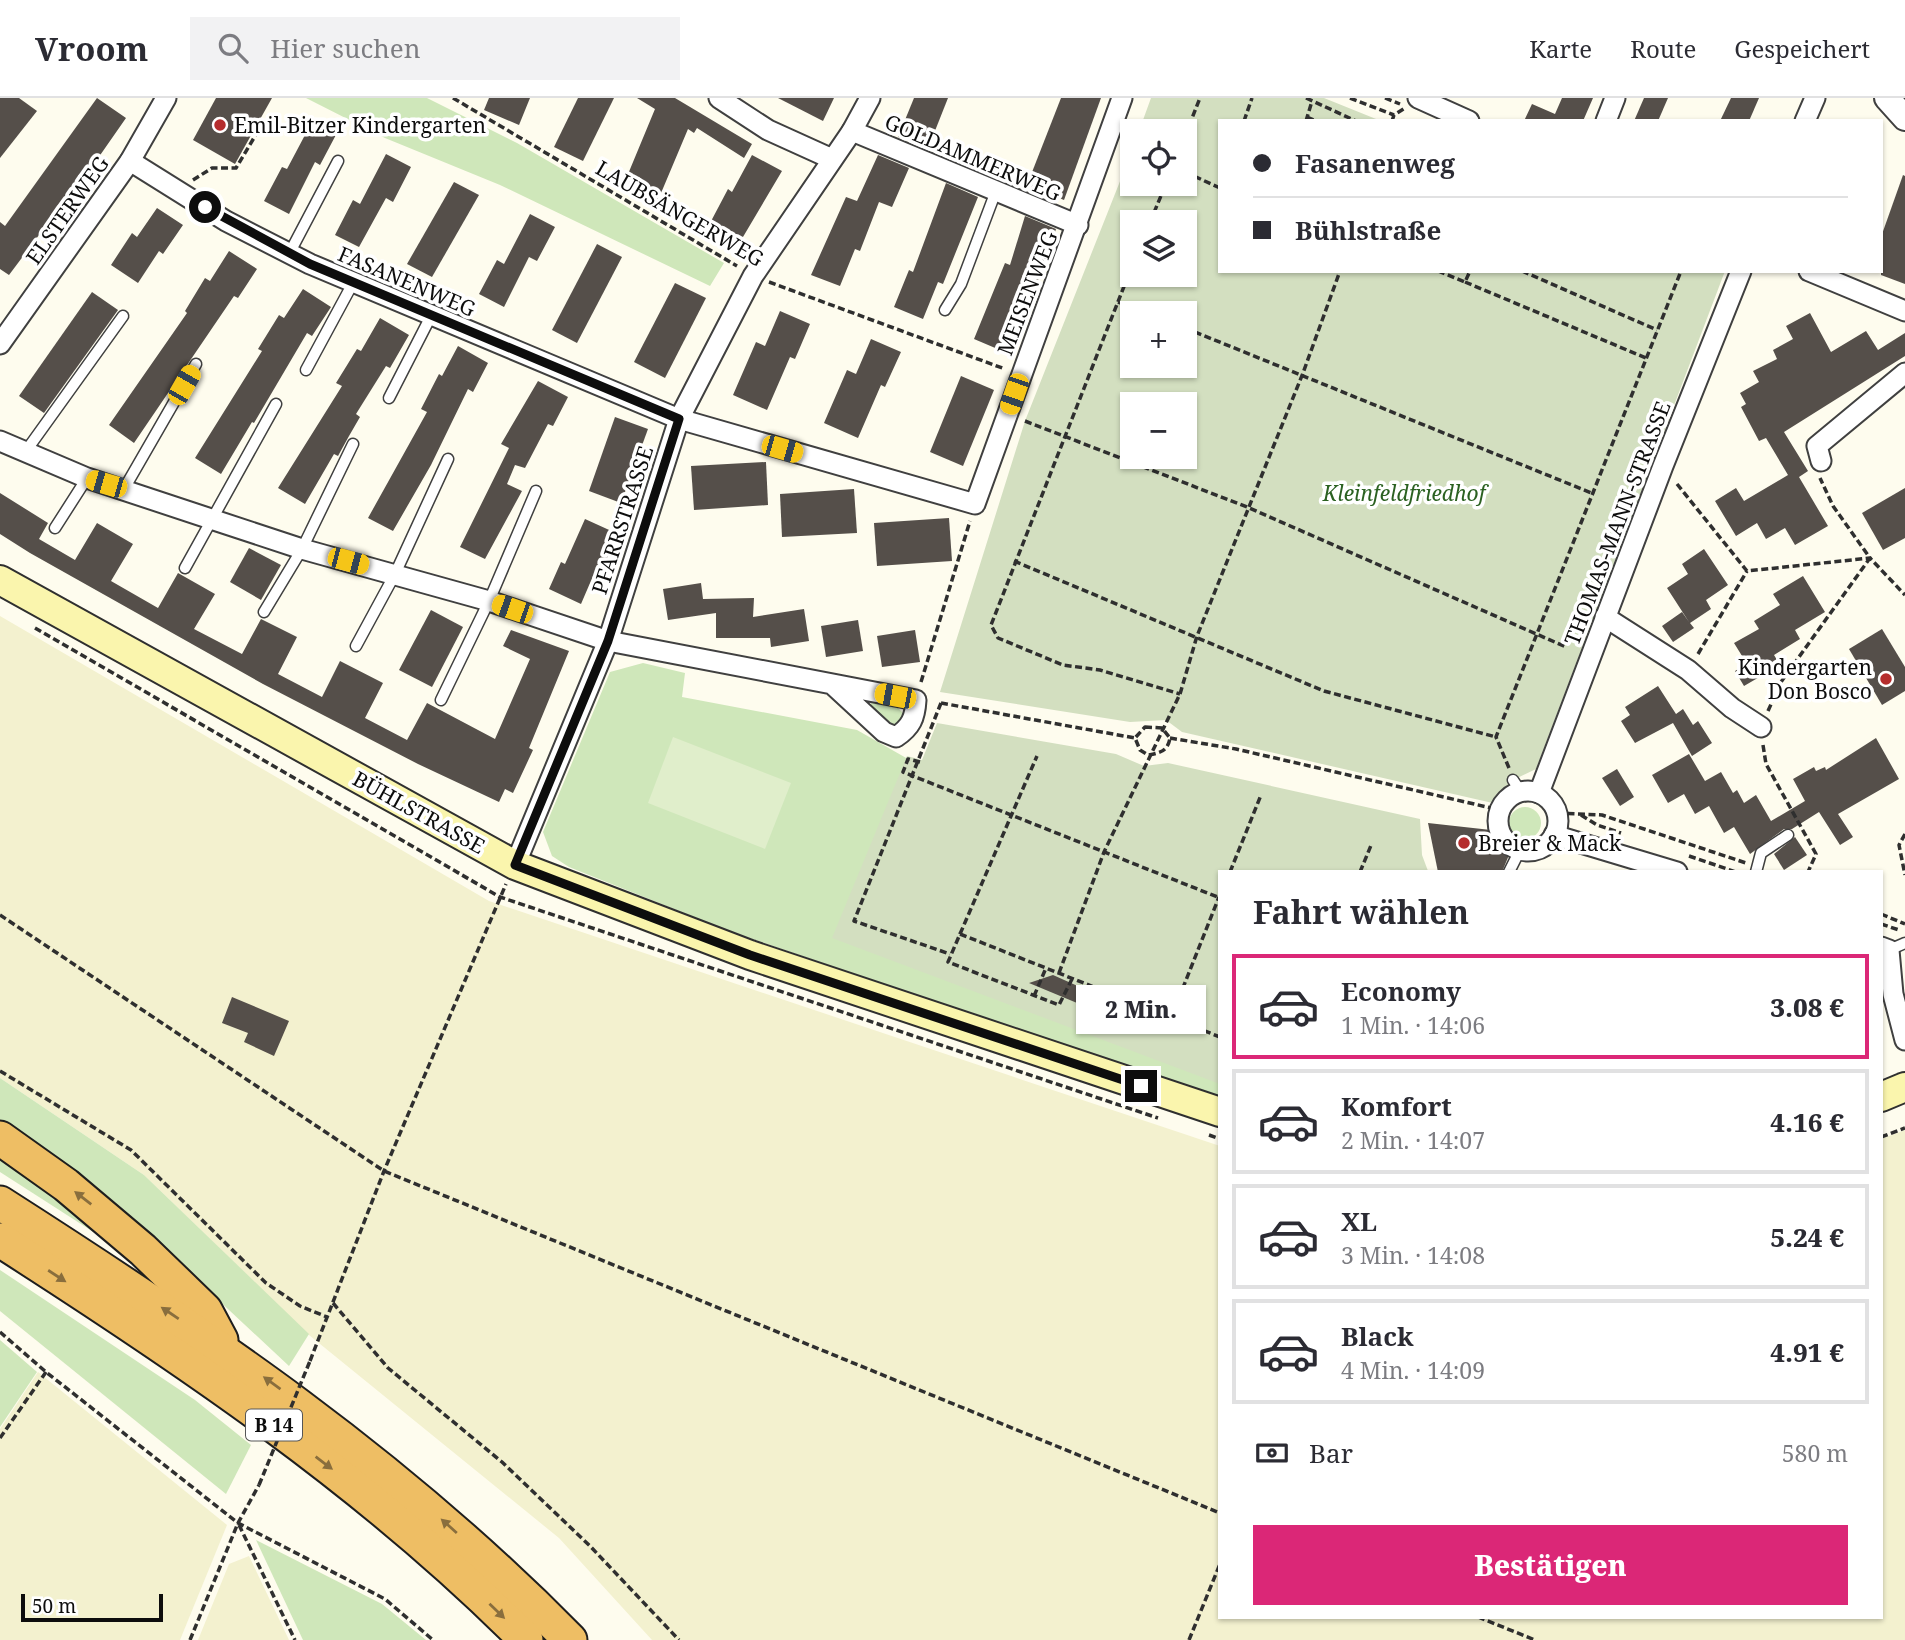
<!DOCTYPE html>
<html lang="de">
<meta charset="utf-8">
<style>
body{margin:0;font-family:"Noto Serif",serif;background:#f2f2f3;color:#2b2b33;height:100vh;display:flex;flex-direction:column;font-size:26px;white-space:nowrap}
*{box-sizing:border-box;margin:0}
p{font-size:23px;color:#7c7c81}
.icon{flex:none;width:38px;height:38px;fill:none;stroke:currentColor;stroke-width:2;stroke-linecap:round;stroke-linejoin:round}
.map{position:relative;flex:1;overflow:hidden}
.drawer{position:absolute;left:1218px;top:772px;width:665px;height:749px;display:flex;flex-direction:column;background:#fff;border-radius:0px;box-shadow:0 2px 5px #0004}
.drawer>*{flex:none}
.guide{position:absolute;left:1218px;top:21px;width:665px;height:154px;border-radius:0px;box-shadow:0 2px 5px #0004;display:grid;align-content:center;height:154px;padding:0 35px;background:#fff}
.controls{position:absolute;left:1120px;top:21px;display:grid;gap:14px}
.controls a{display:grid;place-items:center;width:77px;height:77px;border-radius:0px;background:#fff;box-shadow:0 2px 5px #0004;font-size:35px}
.scale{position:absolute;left:21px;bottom:18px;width:142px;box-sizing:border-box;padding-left:7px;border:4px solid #0d0d0d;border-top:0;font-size:19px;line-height:24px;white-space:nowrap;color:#0d0d0d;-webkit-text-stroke:5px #fff;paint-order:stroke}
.end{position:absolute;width:32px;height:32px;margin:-16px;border:9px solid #0d0d0d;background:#fff;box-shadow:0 0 0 4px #fff}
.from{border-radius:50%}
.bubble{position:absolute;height:49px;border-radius:0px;background:#fff;box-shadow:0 2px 5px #0004;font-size:23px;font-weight:800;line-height:49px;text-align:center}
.car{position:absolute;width:21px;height:42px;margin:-21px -10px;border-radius:9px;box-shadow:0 0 5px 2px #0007;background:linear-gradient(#f5c518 24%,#345 0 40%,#f5c518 0 76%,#345 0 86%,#f5c518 0)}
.guide b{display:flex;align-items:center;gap:24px;height:66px;font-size:26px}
.guide b+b{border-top:2px solid #e1e1e2}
.guide i{width:18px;height:18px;background:#2b2b33}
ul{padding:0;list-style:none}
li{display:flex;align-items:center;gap:21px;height:105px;margin:0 14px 10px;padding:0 21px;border:4px solid #e1e1e2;border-radius:0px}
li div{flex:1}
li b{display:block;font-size:26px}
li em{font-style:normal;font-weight:800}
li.on{border-color:#db2777}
li>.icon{width:63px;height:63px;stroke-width:1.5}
h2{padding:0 35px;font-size:32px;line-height:84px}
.pay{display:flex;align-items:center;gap:18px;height:77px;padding:0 35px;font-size:26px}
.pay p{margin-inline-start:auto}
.cta{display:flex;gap:14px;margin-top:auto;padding:14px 35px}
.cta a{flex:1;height:80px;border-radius:0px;background:#db2777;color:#fff;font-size:28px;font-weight:800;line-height:80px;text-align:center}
header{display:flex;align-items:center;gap:42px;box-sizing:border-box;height:98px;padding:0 35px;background:#fff;border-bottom:2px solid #e1e1e2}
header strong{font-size:33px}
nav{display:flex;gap:38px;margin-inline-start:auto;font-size:24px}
.search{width:490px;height:63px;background:#f2f2f3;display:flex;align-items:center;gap:18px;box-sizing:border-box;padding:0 24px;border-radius:0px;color:#7c7c81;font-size:26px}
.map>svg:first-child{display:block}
.farmland{fill:#f3f1cf}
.green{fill:#cfe7ba}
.cemetery{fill:#d3dfc0;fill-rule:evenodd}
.pitch{fill:#e0eecb}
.building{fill:#554f4a}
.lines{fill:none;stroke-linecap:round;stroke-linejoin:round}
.service-casing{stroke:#404040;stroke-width:13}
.minor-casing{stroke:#404040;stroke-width:23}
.tertiary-casing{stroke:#404040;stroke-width:28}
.secondary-casing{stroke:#2f2f2f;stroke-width:32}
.trunk-casing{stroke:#1e1e1e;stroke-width:37}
.path{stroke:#2f2f2f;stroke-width:3.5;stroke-dasharray:7 3.5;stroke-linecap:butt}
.service{stroke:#fff;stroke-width:10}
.minor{stroke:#fff;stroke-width:19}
.tertiary{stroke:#fff;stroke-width:24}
.secondary{stroke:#faf5ad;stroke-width:28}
.trunk{stroke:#eebe64;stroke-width:33}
.path-bridge{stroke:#2f2f2f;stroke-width:3.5;stroke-dasharray:7 3.5;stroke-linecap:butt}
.oneway{fill:#896e3d}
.route{stroke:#0d0d0d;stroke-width:9}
.poi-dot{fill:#b52d2d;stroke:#fff;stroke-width:2.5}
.labels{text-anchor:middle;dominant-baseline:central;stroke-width:7;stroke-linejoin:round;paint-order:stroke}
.shield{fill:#fff;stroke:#565656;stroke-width:2}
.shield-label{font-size:19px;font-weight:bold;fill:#0d0d0d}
.poi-label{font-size:21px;fill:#0d0d0d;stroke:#fff;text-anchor:start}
.street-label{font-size:21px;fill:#0d0d0d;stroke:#fff}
.park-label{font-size:21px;font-style:italic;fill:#2b6121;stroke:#fff}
</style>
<header>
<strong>Vroom</strong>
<div class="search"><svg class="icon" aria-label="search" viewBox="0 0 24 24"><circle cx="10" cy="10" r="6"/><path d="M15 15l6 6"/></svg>Hier suchen</div>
<nav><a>Karte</a><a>Route</a><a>Gespeichert</a></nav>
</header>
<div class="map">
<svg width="1905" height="1542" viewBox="0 0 1905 1542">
<rect width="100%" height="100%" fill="#fefcee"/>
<g class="farmland">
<path d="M0,518L489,803L1220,1048V1519H1881V1041L1905,1032V1542H652L559,1440L309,1237L144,1077L0,980Z"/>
<path d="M38,1274L227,1427L180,1542H0V1331Z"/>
<path d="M249,1458L289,1542H198L229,1466Z"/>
</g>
<g class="green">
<path d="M306,0H427L517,45L724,165L710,188L500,87L385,40Z"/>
<path d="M643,565L685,575L682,599L857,632L908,661L1220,986V1001L729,833L569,769L552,758L543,734L610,574Z"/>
<path d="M872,604L898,610L905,617V623L895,629L890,628L869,608Z"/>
<circle cx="1525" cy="725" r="16"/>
<path d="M0,980L144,1077L309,1236L289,1268L108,1099L0,1023Z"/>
<path d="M0,1057L137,1162L0,1074Z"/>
<path d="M0,1172L195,1302L251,1347L226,1396L0,1213Z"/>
<path d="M0,1242L37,1274L0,1329Z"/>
<path d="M256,1442L382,1506L426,1542H303Z"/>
</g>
<g class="cemetery">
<path d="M1151,0H1324L1381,23H1220V173H1725L1536,671L1513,682L1497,706L1182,634L1166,622L1130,624L940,594L1025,323L1132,53V86H1185V33H1139ZM1132,124H1185V177H1132ZM1132,215H1185V268H1132ZM1132,306H1185V359H1132Z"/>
<path d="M937,625L1116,656L1144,668L1168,665L1420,721L1422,757L1428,773L1220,774V986L832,840L907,658L922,662Z"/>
</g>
<path class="pitch" d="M673,639L791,685L765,751L648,705Z"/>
<g class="building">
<path d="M0,0H19L37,13L0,60Z"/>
<path d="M97,0L126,20L80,86L77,84L44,135L42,133L9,177L0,171V124L5,128Z"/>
<path d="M216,0H272L235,66L193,42Z"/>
<path d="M489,0H530L519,27L484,12Z"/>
<path d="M578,0H614L583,63L554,49Z"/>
<path d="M637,0H675L752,46L744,60L697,30L694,35L688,31L656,107L621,93L655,11Z"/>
<path d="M778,0H834L823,23Z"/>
<path d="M914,0H948L929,48L898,39Z"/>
<path d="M1061,0H1101L1064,102L1027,87Z"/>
<path d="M1562,0H1593L1583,23H1524L1532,6L1555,16Z"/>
<path d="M1644,0H1668L1658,23H1634Z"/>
<path d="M1731,0H1759L1749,23H1720Z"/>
<path d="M314,20L338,33L320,67L315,64L289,116L264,103L282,69L287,71Z"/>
<path d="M386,56L411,69L393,104L386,100L359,149L335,137L353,102L360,106Z"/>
<path d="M752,57L782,73L740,144L709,127L728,91L732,94Z"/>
<path d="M878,57L909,70L892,109L879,104L860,153L855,151L840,188L811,177L846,99L857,103Z"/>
<path d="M1903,77L1905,78V186L1881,177V139Z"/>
<path d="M454,84L479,97L432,179L407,166Z"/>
<path d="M946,85L978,99L943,186L938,184L923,221L894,209L909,172L913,174Z"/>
<path d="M157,110L183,127L163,156L159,153L138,185L111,167L132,135L137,139Z"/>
<path d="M530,116L555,129L537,163L529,159L504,209L479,196L497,162L504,166Z"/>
<path d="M1025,118L1056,131L1044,168L1007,255L974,241L1005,165L1010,167Z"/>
<path d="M597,146L622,159L577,245L552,232Z"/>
<path d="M229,153L257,171L238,200L234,198L134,345L109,327L187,215L185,213L205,180L210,183Z"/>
<path d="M675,185L706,200L665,280L634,264Z"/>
<path d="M303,191L331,209L312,238L307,235L254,325L252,324L221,376L195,360L262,253L258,251L279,217L284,220Z"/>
<path d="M92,194L118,212L44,315L19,298Z"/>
<path d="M780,213L810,226L795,261L790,259L767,312L733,297L756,244L765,248Z"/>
<path d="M1810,215L1831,254L1866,233L1878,252L1905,235V258L1784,334L1808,373L1799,379L1828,428L1795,447L1785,430L1766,441L1757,425L1736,438L1715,403L1736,390L1744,403L1788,377L1766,340L1759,343L1741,309L1746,306L1740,295L1759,284L1753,273L1777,261L1773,252L1793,241L1786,228Z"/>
<path d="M380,220L409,237L390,270L386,268L356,316L360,319L349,338L338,358L334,356L305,406L278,390L342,288L336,285L357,251L361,253Z"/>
<path d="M871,241L901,254L885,289L881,287L858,340L824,325L847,272L856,276Z"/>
<path d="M458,248L488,265L473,294L468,291L431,367L393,433L368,420L427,314L421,311L439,276L442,278Z"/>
<path d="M961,278L994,292L963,368L930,354Z"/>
<path d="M538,283L568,299L553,328L548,326L525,370L515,367L507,386L522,393L485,461L460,449L509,350L501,346Z"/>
<path d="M615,319L648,331L621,405L589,393Z"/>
<path d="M766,364L768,407L694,412L691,368Z"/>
<path d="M1905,390V440L1883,452L1862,415Z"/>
<path d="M854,391L857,435L782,439L780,396Z"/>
<path d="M0,395L48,425L39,441L75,462L97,425L133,446L111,483L158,510L178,475L215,496L194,531L242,556L261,521L297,539L278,576L322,599L340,563L383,585L365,620L407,642L427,605L495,641L530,561L503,548L511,532L569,553L529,650L533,652L513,695L505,691L499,704L418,666L263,586L30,455L0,436Z"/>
<path d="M949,420L952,463L877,468L874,425Z"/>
<path d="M585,421L618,436L598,481L593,478L581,506L549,491L561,464L565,466Z"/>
<path d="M249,450L281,467L261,502L230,484Z"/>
<path d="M1704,451L1728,487L1706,502L1711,511L1690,525L1694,530L1673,544L1662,528L1682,514L1689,524L1667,490L1688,476L1682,466Z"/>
<path d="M1803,478L1825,514L1795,532L1800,541L1774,557L1780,567L1744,588L1735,573L1747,566L1734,545L1759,531L1754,523L1780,507L1773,496Z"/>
<path d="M701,485L703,501L754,500L753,519L804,511L809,543L771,549L770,540H716V515L668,522L663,491Z"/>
<path d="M431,512L463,529L432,589L399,572Z"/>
<path d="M858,522L863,553L826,559L821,528Z"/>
<path d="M1882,531L1905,569V593L1882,607L1849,551Z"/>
<path d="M915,532L920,564L882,569L877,538Z"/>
<path d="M1658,588L1676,616L1683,611L1693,627L1698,623L1712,645L1692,658L1673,625L1635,645L1621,623L1630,617L1625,609Z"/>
<path d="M1876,640L1899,681L1838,716L1853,739L1840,747L1819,714L1792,731H1784L1750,756L1734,729L1724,735L1709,708L1695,716L1684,696L1668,705L1652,677L1689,656L1705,683L1721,674L1733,695L1737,692L1744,705L1756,697L1771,723L1805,703L1793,681L1814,669L1816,673L1825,669L1826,672Z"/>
<path d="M1617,671L1634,699L1620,708L1602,680Z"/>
<path d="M1428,725L1491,732L1509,757L1502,774H1438Z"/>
<path d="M1795,739L1807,757L1784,772L1774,756Z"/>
<path d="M1053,877L1147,919L1142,932L1029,885Z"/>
<path d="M232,899L289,923L274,958L244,944L248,935L222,925Z"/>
</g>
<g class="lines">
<g class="service-casing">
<g id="service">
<path d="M289,156L338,63"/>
<path d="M945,212L961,186L996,93"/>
<path d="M306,272L353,185"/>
<path d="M389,300L431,218"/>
<path d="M26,353L123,218"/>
<path d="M124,391L196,266"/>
<path d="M55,430L87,380"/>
<path d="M185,470L276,306"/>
<path d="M264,514L302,451L353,346"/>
<path d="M356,548L395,476L448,361"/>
<path d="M441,602L489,503L536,393"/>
<path d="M1513,682L1521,694"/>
<path d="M1509,774L1520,752"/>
<path d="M1756,774L1761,755L1788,737"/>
<path d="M1889,852L1905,845"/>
</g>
</g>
<g class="minor-casing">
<g id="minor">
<path d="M719,0L768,32L832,61"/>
<path d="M1418,0L1469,23"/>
<path d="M1606,23L1615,0"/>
<path d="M1805,23L1815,0"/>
<path d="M852,33L1078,127"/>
<path d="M130,63L226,123L310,166L679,321L975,406L1122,0"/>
<path d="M1809,173L1905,213"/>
<path d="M0,246L130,63L166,0"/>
<path d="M0,343L87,380L214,422L302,451L489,503L608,543L916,602C915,620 911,629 896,639L884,634L832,586"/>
<path d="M1821,363L1817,348L1905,275"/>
<path d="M1605,519L1688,572L1732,610L1761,629"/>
<circle cx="1528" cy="723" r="30"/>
<path d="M1539,695L1663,368L1741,173"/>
<path d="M1554,737L1677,774"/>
<path d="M515,767L608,543L679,321L753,178L852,33L870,0"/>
<path d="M1881,849L1889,852L1893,896L1905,942"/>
</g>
</g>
<g class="tertiary-casing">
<path id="tertiary" d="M1887,0L1905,20"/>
</g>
<g class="secondary-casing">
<g id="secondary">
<path d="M0,482L515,767L750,857L1220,1014"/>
<path d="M1881,999L1905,989"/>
</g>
</g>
<g class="trunk-casing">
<g id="trunk">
<path d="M0,1040L66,1087L143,1152L205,1212L221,1242"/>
<path d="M0,1105C208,1238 396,1365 570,1542"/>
<path d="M0,1142C186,1261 370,1385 526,1542"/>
</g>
</g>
<g class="path">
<path d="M453,0L737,168"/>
<path d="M1306,0L1356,23"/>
<path d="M1350,0L1394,17"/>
<path d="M1385,0L1400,6"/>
<path d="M1307,19L1316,23"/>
<path d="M1244,23L1252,0"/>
<path d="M1306,23L1312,3"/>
<path d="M1392,23L1394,17L1405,10"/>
<path d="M1185,38L1200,0"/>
<path d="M1185,74L1220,90"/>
<path d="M193,82L212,70H236L264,23"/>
<path d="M1150,124L1166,86"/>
<path d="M1132,168L991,527L998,540L1063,567L1100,572L1180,596"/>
<path d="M1272,173H1273"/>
<path d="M1438,173L1465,184L1470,173"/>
<path d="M1522,173L1657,232"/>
<path d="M769,184L1005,271"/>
<path d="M1465,184L1646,260"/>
<path d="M1118,204L1147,215"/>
<path d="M1185,230L1594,396"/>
<path d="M1025,323L1247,409L1566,549"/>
<path d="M1677,386L1747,473L1870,460L1905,497"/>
<path d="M1014,463L1324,593L1496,639"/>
<path d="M35,530L500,799L1158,1020"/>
<path d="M1698,556L1747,473"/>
<path d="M921,584L970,423"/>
<path d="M941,605L854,823L950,856"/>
<path d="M941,605L1135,640"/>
<path d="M1768,613L1781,584L1870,460L1833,408L1820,380"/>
<path d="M1145,629L1162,630L1170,640C1168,653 1160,655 1148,657L1140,652L1135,640Z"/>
<path d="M1170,640L1236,651L1500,712"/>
<path d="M1763,647L1766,666L1816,756L1808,774"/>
<path d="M920,664L908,661L903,674L1220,800"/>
<path d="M1509,670L1496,639L1681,173"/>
<path d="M1557,715L1602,717L1746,765"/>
<path d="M1581,717L1597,727L1621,735"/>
<path d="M1905,736L1899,747L1905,777"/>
<path d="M1689,758L1736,774"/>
<path d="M1230,774L1261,697"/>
<path d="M1360,774L1372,745"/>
<path d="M1881,816L1905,826"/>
<path d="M0,817L384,1073L1220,1415"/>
<path d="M1881,826L1899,832"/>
<path d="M960,836L1037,658"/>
<path d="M1059,875L1104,754L1180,596L1197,538L1303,275L1340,173"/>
<path d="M1072,881L1059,907L948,864L960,836L1220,939"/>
<path d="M1034,898L1046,870"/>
<path d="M1171,920L1219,799"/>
<path d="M0,973L131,1052L266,1185L300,1208L327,1219"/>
<path d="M1209,1037L1220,1041"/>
<path d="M1881,1039L1905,1030"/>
<path d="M333,1205L388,1270L502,1364L590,1448L679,1542"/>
<path d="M0,1234L46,1274L238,1425L385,1501L433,1542"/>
<path d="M310,1263L384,1073L506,786"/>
<path d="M0,1340L46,1274"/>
<path d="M239,1427L295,1542"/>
<path d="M1478,1519L1535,1542"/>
<path d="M190,1542L238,1425L259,1387"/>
<path d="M1189,1542L1220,1466"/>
</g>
<use href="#service" class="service"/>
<use href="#minor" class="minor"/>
<use href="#tertiary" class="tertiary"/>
<use href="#secondary" class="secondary"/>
<use href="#trunk" class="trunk"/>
<path class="path-bridge" d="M259,1387L310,1263"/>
</g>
<defs><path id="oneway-solid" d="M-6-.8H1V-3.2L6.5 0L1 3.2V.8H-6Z" transform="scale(1.75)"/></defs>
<g class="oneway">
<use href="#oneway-solid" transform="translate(83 1100) rotate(-142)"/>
<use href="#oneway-solid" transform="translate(57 1178) rotate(33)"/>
<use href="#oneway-solid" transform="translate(170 1215) rotate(-146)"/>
<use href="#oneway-solid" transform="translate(272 1285) rotate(-144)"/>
<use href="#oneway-solid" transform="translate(324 1365) rotate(37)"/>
<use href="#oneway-solid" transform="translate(449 1428) rotate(-138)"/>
<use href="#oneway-solid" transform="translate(497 1513) rotate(44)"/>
</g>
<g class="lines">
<path class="route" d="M205,109L310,166L679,321L608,543L515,767L750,857L1141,988"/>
</g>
<g class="poi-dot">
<circle cx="220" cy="27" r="7"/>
<circle cx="1886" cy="581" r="7"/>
<circle cx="1464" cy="745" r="7"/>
</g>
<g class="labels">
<rect class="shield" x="246" y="1311.5" width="56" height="31" rx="5"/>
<g class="shield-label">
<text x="274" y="1327">B 14</text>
</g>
<g class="poi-label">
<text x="234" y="27">Emil-Bitzer Kindergarten</text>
<text x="1872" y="569" text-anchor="end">Kindergarten<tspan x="1872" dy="24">Don Bosco</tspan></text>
<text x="1478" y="745">Breier &amp; Mack</text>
</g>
<g class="street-label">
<text transform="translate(973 59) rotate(23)">GOLDAMMERWEG</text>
<text transform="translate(67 112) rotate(-55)">ELSTERWEG</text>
<text transform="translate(680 115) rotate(30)">LAUBSÄNGERWEG</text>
<text transform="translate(407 183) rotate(23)">FASANENWEG</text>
<text transform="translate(1027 195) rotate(-69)">MEISENWEG</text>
<text transform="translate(622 422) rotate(-72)">PFARRSTRASSE</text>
<text transform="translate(1617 425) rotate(-69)">THOMAS-MANN-STRASSE</text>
<text transform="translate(419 714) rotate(29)">BÜHLSTRASSE</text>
</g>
<g class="park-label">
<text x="1404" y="395">Kleinfeldfriedhof</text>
</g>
</g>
</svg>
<div class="controls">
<a><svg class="icon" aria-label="locate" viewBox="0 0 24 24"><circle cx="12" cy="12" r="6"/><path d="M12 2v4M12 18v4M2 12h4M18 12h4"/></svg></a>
<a><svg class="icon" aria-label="layers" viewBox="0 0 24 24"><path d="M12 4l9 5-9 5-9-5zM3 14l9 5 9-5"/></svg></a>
<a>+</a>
<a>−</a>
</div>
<div class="scale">50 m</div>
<i class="end from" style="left:205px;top:109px"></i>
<i class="end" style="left:1141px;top:988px"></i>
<div class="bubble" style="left:1076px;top:887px;width:130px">2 Min.</div>
<i class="car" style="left:184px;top:287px;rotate:30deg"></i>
<i class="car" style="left:1014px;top:296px;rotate:199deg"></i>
<i class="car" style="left:782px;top:351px;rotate:106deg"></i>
<i class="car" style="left:106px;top:386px;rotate:286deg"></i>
<i class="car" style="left:348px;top:463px;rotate:105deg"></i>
<i class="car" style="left:512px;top:511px;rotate:289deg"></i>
<i class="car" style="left:895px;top:598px;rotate:281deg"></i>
<div class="guide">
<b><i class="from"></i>Fasanenweg</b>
<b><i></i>Bühlstraße</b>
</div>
<section class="drawer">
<h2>Fahrt wählen</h2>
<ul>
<li class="on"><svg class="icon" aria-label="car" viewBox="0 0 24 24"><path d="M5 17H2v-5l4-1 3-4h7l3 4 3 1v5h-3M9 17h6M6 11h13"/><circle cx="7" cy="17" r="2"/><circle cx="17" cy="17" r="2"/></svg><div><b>Economy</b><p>1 Min. · 14:06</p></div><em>3.08 €</em></li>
<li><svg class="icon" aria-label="car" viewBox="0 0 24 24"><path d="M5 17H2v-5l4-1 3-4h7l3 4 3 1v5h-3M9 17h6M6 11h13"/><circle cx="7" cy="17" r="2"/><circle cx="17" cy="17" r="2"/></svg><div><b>Komfort</b><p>2 Min. · 14:07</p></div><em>4.16 €</em></li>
<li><svg class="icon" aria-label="car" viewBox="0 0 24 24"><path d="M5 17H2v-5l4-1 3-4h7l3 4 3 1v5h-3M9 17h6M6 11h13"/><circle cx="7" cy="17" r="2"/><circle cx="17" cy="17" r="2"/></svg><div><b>XL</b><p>3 Min. · 14:08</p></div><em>5.24 €</em></li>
<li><svg class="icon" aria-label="car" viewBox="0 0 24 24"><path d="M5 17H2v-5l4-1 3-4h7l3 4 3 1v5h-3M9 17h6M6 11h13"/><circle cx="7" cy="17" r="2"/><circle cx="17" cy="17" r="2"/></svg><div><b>Black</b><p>4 Min. · 14:09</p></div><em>4.91 €</em></li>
</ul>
<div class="pay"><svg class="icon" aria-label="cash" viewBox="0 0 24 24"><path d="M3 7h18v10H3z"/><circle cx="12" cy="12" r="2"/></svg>Bar<p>580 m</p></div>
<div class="cta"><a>Bestätigen</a></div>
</section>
</div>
